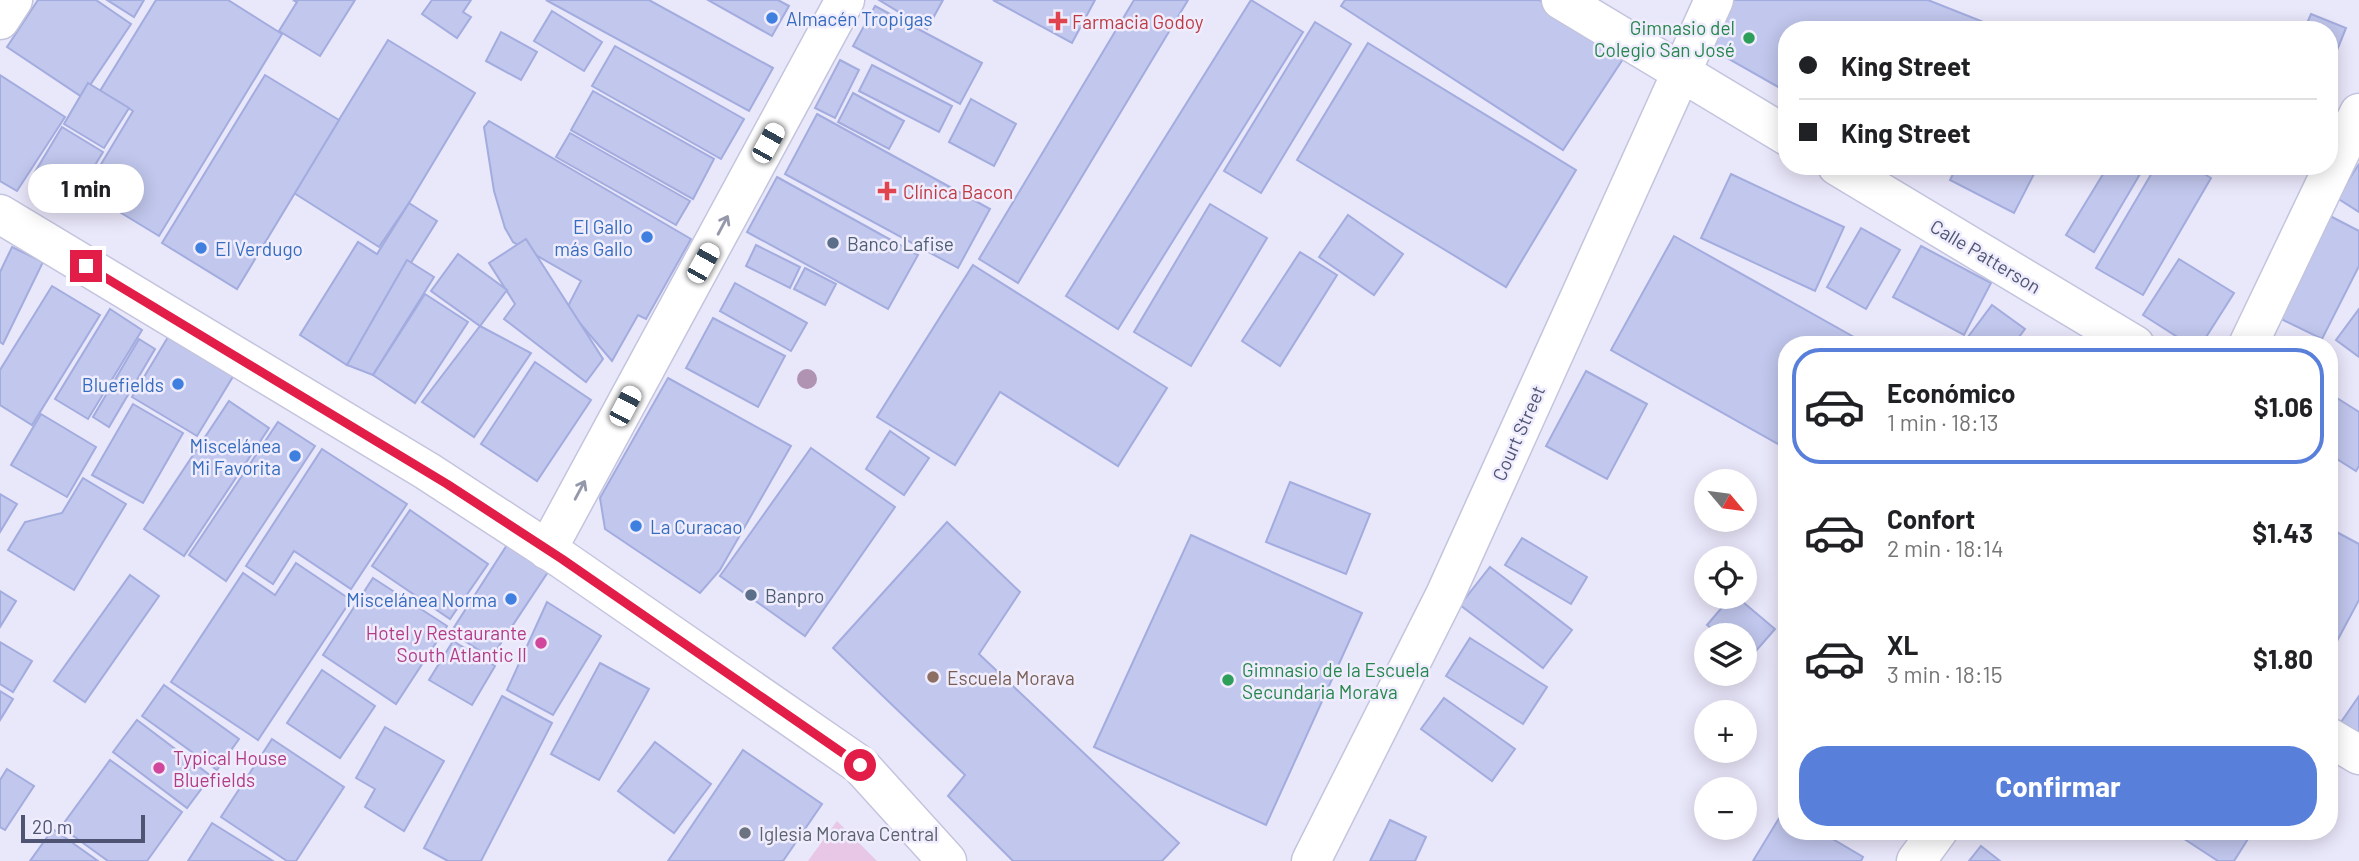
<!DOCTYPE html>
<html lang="es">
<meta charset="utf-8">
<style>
body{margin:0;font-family:Barlow,sans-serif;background:#f6f6f6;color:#202124;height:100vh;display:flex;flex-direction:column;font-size:26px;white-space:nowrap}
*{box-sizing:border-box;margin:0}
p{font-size:23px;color:#757577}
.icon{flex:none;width:38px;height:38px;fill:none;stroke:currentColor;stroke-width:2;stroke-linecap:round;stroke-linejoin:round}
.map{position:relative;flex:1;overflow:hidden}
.panel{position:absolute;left:1778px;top:336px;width:560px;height:504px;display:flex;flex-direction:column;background:#fff;border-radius:28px;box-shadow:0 4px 18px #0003}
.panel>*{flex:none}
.guide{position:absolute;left:1778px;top:21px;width:560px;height:154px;border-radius:28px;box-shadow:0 4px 18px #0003;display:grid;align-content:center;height:154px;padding:0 21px;background:#fff}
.needle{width:46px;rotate:119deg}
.buttons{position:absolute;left:1694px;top:469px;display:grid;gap:14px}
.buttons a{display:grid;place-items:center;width:63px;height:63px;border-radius:50%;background:#fff;box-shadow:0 4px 18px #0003;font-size:35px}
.scale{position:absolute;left:21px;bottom:18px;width:124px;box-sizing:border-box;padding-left:7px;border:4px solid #4e5472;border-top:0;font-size:19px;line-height:24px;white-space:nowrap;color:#4e5472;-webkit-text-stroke:5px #efedfd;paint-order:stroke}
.end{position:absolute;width:32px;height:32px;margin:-16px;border:9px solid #e11d48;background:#fff;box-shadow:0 0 0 4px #fff}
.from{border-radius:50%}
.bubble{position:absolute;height:49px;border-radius:24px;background:#fff;box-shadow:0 4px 18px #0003;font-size:23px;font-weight:700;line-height:49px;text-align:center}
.car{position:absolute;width:21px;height:42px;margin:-21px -10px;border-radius:9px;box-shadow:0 0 5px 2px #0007;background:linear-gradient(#fff 24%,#345 0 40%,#fff 0 76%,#345 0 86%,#fff 0)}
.guide b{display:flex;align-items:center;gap:24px;height:66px;font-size:26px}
.guide b+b{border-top:2px solid #e0e0e0}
.guide i{width:18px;height:18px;background:#202124}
ul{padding:12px 0 0;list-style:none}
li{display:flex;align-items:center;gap:21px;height:116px;margin:0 14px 10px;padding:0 7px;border:4px solid transparent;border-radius:28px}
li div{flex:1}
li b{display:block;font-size:26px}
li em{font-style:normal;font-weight:700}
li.current{border-color:#587fd9}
li>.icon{width:63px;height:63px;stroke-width:1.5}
.action{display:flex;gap:14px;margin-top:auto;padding:14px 21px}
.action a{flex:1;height:80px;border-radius:28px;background:#587fd9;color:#fff;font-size:28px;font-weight:700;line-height:80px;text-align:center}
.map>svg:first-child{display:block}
.green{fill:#e7c7e5}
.building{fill:#c1c7ed;stroke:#a3acde;stroke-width:2}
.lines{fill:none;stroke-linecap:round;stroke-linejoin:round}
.street-casing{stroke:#c3c4de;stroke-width:41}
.street{stroke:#fff;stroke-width:38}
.tree{fill:#b092b2}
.oneway{stroke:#9598aa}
.route{stroke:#e11d48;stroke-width:9}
.shop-dot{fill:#3f7fe0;stroke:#efedfd;stroke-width:2.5}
.health-dot{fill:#e0444e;stroke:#efedfd;stroke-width:2.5}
.leisure-dot{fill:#2e9e5b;stroke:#efedfd;stroke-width:2.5}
.service-dot{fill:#5c6f8a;stroke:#efedfd;stroke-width:2.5}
.hotel-dot{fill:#d1479c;stroke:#efedfd;stroke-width:2.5}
.education-dot{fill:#8d6e63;stroke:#efedfd;stroke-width:2.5}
.worship-dot{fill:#6b7280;stroke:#efedfd;stroke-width:2.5}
.labels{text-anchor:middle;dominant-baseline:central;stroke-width:5;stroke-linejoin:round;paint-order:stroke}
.shop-label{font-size:19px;fill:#366cbe;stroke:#efedfd;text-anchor:end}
.health-label{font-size:19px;fill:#be3a42;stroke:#efedfd;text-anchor:start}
.leisure-label{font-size:19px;fill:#27864d;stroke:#efedfd;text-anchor:end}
.service-label{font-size:19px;fill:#4e5e75;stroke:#efedfd;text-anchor:start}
.street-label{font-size:19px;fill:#4e5472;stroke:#efedfd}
.hotel-label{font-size:19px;fill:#b23c85;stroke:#efedfd;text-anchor:end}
.education-label{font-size:19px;fill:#785e54;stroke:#efedfd;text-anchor:start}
.worship-label{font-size:19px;fill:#5b616d;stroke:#efedfd;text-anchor:start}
</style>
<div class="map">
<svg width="2359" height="861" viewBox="0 0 2359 861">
<rect width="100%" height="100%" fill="#e9e7fa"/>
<path class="green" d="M837,821L877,861H808Z"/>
<g class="building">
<path d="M38,0H96L131,24L82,97L7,47Z"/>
<path d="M107,0H144L134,17Z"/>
<path d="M156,0H228L282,34L159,236L85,191L133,111L100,91Z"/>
<path d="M293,0H355L320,56L279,31L297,2Z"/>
<path d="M432,0H471L463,12L471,17L457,38L422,14Z"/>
<path d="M546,0H649L773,68L749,111Z"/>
<path d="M708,0H778L789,6L772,36Z"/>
<path d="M879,0H943L927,29Z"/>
<path d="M993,0H1095L1072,43Z"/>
<path d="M1134,0H1188L1018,283L979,259Z"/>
<path d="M1251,0L1303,32L1118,329L1066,296Z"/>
<path d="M1345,0H1539L1625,56L1563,150L1341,6Z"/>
<path d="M1730,0H1928L1996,27L1994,30H1787V92L1708,47Z"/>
<path d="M875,6L982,63L960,104L853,46Z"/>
<path d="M552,11L602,42L584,71L534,41Z"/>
<path d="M2311,14L2346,28L2329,70V30H2304Z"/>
<path d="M1315,22L1351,44L1261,193L1224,171Z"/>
<path d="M501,32L537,52L521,80L486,61Z"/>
<path d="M388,40L475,93L409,203L379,247L294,193Z"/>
<path d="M1368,43L1576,170L1506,287L1297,160Z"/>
<path d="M615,46L744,119L721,159L592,86Z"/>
<path d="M840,60L859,70L835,118L815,108Z"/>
<path d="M872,65L952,106L939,132L859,91Z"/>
<path d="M0,75L65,117L17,191L0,181Z"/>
<path d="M265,75L339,120L237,289L162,243Z"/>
<path d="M88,83L129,108L104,148L64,124Z"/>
<path d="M593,91L714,159L693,199L571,130Z"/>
<path d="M853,93L904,121L889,149L838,122Z"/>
<path d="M971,99L1016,124L994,166L949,142Z"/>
<path d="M817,114L990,209L958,268L785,174Z"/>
<path d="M489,121L691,239L646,319L638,315L612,361L567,308L581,281L513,242L505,228L494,191L484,127Z"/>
<path d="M62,127L103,152L76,196L35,172Z"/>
<path d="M570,133L690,201L676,225L556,157Z"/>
<path d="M2359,164V212L2337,198Z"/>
<path d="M1957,166H2038L2014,213L1950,180Z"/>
<path d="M2108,166H2127L2140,174L2094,252L2066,235Z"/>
<path d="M2156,166H2191L2211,178L2143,295L2096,268Z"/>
<path d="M1731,174L1844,227L1815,291L1701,238Z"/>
<path d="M777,177L918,255L888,309L747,232Z"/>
<path d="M409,203L437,221L347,365L300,335L358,242L377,254Z"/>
<path d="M1210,204L1267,238L1191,366L1134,332Z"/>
<path d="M1348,215L1403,254L1374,295L1319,257Z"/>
<path d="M2330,216L2359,231V266L2322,339L2277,317Z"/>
<path d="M1861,228L1900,250L1866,309L1827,287Z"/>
<path d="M1674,236L1861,341L1858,345H1787V449L1611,350Z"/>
<path d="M526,239L603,359L586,382L504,319L515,304L489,263Z"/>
<path d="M756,245L800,267L790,288L746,266Z"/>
<path d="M1921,246L1991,283L1964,335L1893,297Z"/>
<path d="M12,247L43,262L3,344L0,342V272Z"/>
<path d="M1300,252L1337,275L1280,366L1242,341Z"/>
<path d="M458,254L507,290L480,326L431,291Z"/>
<path d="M2179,259L2234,293L2201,345H2190L2143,315Z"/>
<path d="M407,260L434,277L373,375L347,365Z"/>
<path d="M973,265L1167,388L1118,466L1000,392L955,465L877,417Z"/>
<path d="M805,268L836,284L825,305L794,289Z"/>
<path d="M735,283L807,323L791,351L720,311Z"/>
<path d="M52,286L100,315L32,425L0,405V370Z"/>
<path d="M425,294L468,322L415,403L373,375Z"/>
<path d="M1992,305L2025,329L2013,345H1962Z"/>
<path d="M110,309L142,330L88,419L55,399Z"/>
<path d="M2359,309V357L2336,340Z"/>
<path d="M713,318L785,356L758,407L686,368Z"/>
<path d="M480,326L531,353L474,437L422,402Z"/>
<path d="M174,327L240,365L197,436L132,397Z"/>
<path d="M139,339L155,349L109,427L93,417Z"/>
<path d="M535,362L591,400L537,481L481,444Z"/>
<path d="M1586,371L1647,404L1607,479L1546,446Z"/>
<path d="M668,378L791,446L720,570L700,593L605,529L600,498Z"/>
<path d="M2329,393L2359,412V466L2356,471L2329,454Z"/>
<path d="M229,401L269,428L184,556L144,529Z"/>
<path d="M133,404L183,433L143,503L92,475Z"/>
<path d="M41,414L96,447L67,497L11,465Z"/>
<path d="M278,422L315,446L226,581L189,555Z"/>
<path d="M890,431L929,458L904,495L866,469Z"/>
<path d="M811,448L895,507L805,636L720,576Z"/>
<path d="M322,449L407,504L351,589L294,551L273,584L246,566Z"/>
<path d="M83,478L126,504L74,590L8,550L25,522L62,513Z"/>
<path d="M1290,482L1370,514L1346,574L1266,542Z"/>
<path d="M0,494L17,504L0,532Z"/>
<path d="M410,510L488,564L450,619L372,566Z"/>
<path d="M947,522L1020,592L979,654L1179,843L1162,861H1013L948,796L965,775L833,648Z"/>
<path d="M2329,528L2359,544V600L2329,656Z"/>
<path d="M1191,535L1362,613L1266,825L1094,747Z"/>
<path d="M1522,538L1587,577L1571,604L1505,565Z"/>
<path d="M507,545L548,572L491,658L451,632Z"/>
<path d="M296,563L351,600L258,740L171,682L243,573L275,595Z"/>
<path d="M1490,567L1572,630L1543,668L1460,605Z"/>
<path d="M130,575L159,596L85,702L54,681Z"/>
<path d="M373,578L447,626L396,704L323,655Z"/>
<path d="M0,591L16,601L0,627Z"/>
<path d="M1731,597H1737L1775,629L1748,660L1745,658V635H1719L1707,625Z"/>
<path d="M547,602L601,636L553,715L507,690Z"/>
<path d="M1470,638L1547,687L1523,724L1446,676Z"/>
<path d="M453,641L495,666L472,705L429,680Z"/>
<path d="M0,642L32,661L13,692L0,684Z"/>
<path d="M600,663L649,689L599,780L551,754Z"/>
<path d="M322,670L375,706L340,758L287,723Z"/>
<path d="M164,685L239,739L217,770L142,716Z"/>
<path d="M0,691L13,699L0,720Z"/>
<path d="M502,696L552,723L481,861H448L424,848Z"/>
<path d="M2359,696V738L2339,725Z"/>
<path d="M1444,698L1515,749L1492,781L1421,729Z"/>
<path d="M137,720L211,776L187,808L113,752Z"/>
<path d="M385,727L444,761L404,831L365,807L375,789L356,778Z"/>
<path d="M272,739L344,787L296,861H287L221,817Z"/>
<path d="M655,742L711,784L674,833L618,791Z"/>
<path d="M743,750L822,804L783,861H668Z"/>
<path d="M110,760L182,812L147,861H108L61,827Z"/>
<path d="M7,769L34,786L5,830L0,827V780Z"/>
<path d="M1784,810L1787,812V831H1819L1863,857L1861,861H1753Z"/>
<path d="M1390,820L1426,837L1415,861H1370Z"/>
<path d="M212,823L273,861H188Z"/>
<path d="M53,829L98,861H30Z"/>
<path d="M2172,831H2253L2234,861H2218Z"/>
<path d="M1981,846L2000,861H1969Z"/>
</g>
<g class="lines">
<g class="street-casing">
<g id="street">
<path d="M1561,0L1787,136"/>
<path d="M0,20L13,0"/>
<path d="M1837,166L2135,345"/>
<path d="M0,214L427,471L562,559L860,765L947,861"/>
<path d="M2248,345L2359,113"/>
<path d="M547,550L845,0"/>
<path d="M2329,737L2359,755"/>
<path d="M1311,861L1445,595L1714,0"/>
<path d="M1916,861L1938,831"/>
</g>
</g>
<use href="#street" class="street"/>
</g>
<circle class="tree" cx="807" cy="379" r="10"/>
<defs><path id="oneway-shaft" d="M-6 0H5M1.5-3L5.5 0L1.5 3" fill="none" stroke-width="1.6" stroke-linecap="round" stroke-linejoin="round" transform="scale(1.75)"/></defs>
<g class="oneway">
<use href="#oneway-shaft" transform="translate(723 225) rotate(-62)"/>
<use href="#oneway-shaft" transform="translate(580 490) rotate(-62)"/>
</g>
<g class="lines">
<path class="route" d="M86,266L447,484L562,559L860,765"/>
</g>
<g class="shop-dot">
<circle cx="772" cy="18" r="7"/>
<circle cx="647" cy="237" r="7"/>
<circle cx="201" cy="248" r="7"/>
<circle cx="178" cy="384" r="7"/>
<circle cx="295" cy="456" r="7"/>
<circle cx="636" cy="526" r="7"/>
<circle cx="511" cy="599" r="7"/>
</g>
<g class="health-dot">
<path d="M1054.5 10.5h7v7h7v7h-7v7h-7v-7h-7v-7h7z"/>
<path d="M883.5 180.5h7v7h7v7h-7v7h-7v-7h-7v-7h7z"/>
</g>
<g class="leisure-dot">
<circle cx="1749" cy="38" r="7"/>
<circle cx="1228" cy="680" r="7"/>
</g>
<g class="service-dot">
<circle cx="833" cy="243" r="7"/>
<circle cx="751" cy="595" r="7"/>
</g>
<g class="hotel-dot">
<circle cx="541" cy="643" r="7"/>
<circle cx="159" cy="768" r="7"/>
</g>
<circle class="education-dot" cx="933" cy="677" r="7"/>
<circle class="worship-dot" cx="745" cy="833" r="7"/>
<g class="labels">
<g class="shop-label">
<text x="786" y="18" text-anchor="start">Almacén Tropigas</text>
<text x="633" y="226">El Gallo<tspan x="633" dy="22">más Gallo</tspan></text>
<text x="215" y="248" text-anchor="start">El Verdugo</text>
<text x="164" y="384">Bluefields</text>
<text x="281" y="445">Miscelánea<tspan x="281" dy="22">Mi Favorita</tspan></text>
<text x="650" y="526" text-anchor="start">La Curacao</text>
<text x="497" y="599">Miscelánea Norma</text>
</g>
<g class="health-label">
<text x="1072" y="21">Farmacia Godoy</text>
<text x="903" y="191">Clínica Bacon</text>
</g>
<g class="leisure-label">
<text x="1735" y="27">Gimnasio del<tspan x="1735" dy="22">Colegio San José</tspan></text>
<text x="1242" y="669" text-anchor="start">Gimnasio de la Escuela<tspan x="1242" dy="22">Secundaria Morava</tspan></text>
</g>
<g class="service-label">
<text x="847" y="243">Banco Lafise</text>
<text x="765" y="595">Banpro</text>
</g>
<g class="street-label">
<text transform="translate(1986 256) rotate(31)">Calle Patterson</text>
<text transform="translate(1518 433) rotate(-66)">Court Street</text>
</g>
<g class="hotel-label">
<text x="527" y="632">Hotel y Restaurante<tspan x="527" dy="22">South Atlantic II</tspan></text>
<text x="173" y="757" text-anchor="start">Typical House<tspan x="173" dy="22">Bluefields</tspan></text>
</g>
<g class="education-label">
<text x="947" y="677">Escuela Morava</text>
</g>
<g class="worship-label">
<text x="759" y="833">Iglesia Morava Central</text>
</g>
</g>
</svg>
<div class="buttons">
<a><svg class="needle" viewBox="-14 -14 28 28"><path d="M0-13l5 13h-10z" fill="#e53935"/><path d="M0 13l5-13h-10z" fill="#757577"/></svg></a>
<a><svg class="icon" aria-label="locate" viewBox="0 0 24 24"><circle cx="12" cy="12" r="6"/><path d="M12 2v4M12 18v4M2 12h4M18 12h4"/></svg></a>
<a><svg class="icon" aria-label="layers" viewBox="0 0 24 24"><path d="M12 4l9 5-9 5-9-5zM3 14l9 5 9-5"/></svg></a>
<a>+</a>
<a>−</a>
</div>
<div class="scale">20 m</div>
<i class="end from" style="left:860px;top:765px"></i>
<i class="end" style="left:86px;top:266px"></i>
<div class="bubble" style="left:28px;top:164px;width:116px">1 min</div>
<i class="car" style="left:768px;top:143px;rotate:29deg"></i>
<i class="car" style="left:703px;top:263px;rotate:29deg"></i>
<i class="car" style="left:625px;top:406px;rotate:28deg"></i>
<div class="guide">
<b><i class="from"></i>King Street</b>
<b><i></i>King Street</b>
</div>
<section class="panel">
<ul>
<li class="current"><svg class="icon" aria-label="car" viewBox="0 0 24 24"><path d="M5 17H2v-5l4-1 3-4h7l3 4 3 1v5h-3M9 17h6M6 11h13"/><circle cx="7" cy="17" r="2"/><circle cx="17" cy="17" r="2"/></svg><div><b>Económico</b><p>1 min · 18:13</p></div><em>$1.06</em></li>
<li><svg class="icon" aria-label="car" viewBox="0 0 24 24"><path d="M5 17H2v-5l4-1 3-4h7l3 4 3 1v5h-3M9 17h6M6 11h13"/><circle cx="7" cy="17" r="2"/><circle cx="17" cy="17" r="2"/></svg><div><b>Confort</b><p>2 min · 18:14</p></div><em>$1.43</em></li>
<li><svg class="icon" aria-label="car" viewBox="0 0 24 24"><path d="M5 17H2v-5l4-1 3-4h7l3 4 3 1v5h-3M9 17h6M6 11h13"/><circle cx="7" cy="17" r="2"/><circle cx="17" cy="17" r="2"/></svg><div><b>XL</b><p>3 min · 18:15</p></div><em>$1.80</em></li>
</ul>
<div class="action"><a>Confirmar</a></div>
</section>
</div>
